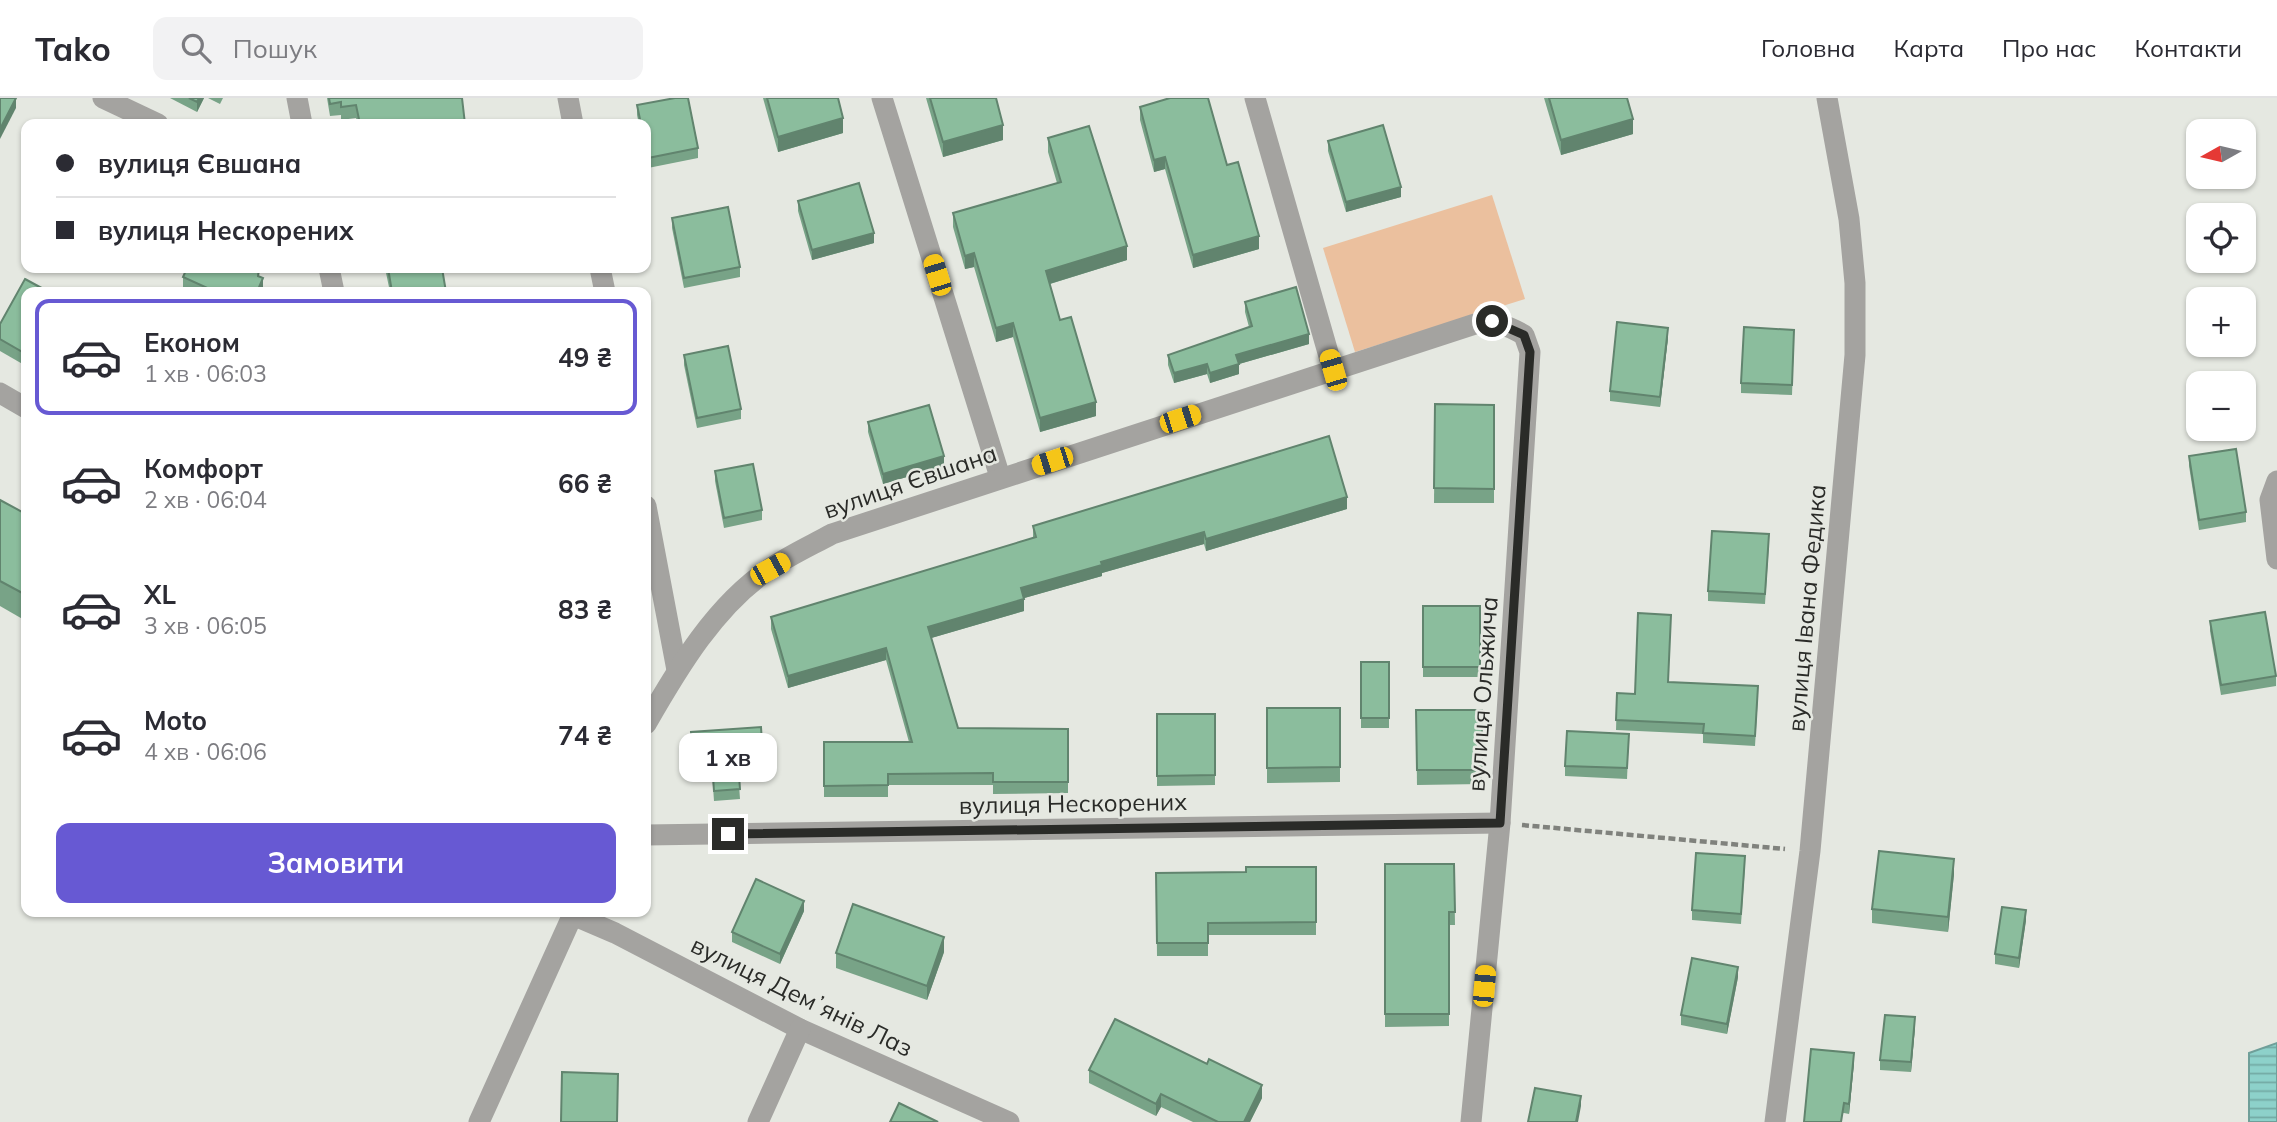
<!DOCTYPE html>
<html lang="uk">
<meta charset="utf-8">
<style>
body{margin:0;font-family:Mulish,sans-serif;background:#f2f2f3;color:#2b2b33;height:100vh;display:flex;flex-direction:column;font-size:26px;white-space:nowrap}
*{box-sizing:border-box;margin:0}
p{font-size:23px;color:#7c7c81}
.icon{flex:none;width:38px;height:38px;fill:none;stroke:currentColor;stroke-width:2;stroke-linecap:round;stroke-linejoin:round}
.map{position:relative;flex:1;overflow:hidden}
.drawer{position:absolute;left:21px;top:189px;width:630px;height:630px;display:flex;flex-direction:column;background:#fff;border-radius:14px;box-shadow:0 2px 5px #0004}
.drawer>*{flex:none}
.top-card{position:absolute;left:21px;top:21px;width:630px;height:154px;border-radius:14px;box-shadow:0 2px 5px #0004;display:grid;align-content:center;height:154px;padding:0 35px;background:#fff}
.needle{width:46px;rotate:262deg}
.tools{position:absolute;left:2186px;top:21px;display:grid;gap:14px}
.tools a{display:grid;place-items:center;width:70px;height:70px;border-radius:14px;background:#fff;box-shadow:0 2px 5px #0004;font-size:35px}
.end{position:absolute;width:32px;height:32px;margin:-16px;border:9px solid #2a2b28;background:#fff;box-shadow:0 0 0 4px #fff}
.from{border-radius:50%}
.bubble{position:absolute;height:49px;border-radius:14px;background:#fff;box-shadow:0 2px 5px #0004;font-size:23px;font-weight:700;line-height:49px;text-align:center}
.car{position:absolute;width:21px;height:42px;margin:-21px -10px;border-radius:9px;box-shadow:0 0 5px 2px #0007;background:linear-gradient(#f5c518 24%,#345 0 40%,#f5c518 0 76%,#345 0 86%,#f5c518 0)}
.top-card b{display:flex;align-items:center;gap:24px;height:66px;font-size:26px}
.top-card b+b{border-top:2px solid #e1e1e2}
.top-card i{width:18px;height:18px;background:#2b2b33}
ul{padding:12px 0 0;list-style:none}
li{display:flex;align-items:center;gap:21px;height:116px;margin:0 14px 10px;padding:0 21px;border:4px solid transparent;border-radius:14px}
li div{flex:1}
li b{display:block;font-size:26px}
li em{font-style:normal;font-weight:700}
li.current{border-color:#6759d3}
li>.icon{width:63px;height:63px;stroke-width:1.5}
.cta{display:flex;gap:14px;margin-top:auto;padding:14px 35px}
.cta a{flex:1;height:80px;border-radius:14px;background:#6759d3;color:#fff;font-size:28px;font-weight:700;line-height:80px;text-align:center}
header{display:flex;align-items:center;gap:42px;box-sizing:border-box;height:98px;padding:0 35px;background:#fff;border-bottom:2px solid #e1e1e2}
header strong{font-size:33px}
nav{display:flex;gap:38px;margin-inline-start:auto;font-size:24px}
.search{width:490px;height:63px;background:#f2f2f3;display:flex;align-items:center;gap:18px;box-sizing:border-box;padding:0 24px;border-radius:14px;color:#7c7c81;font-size:26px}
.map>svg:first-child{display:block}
.garden{fill:#ebc09e}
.water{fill:url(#water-rules);stroke:#6f9f99;stroke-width:2}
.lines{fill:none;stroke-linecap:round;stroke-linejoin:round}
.path{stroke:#80827d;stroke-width:4.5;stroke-dasharray:7 3.5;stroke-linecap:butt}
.street{stroke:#a4a3a0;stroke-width:21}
.wall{fill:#78a387}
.shaded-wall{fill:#61846e}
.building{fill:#8bbd9d;stroke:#61846e;stroke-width:2}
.route{stroke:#2a2b28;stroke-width:9}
.labels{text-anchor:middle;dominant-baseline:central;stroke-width:5;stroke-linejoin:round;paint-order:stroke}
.street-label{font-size:24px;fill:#2a2b28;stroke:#e5e8e1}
</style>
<header>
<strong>Tako</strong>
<div class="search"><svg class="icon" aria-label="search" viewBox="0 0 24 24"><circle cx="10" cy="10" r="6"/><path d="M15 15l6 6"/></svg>Пошук</div>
<nav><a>Головна</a><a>Карта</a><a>Про нас</a><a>Контакти</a></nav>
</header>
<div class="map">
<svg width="2277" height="1024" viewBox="0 0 2277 1024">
<defs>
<pattern id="water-rules" width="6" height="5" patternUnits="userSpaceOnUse" patternTransform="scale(1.75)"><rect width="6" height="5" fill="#8dd1ca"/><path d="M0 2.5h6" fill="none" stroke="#73aaa4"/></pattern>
</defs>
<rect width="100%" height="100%" fill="#e5e8e1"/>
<path class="garden" d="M1492,97L1525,201L1355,254L1323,150Z"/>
<path class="water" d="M2277,945V1024H2249V955Z"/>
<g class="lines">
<path class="path" d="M1522,727L1785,751"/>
<g class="street">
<path d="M103,0L158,26"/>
<path d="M297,0L302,26"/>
<path d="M568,0L573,26"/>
<path d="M882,0L1000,379"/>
<path d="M1255,0L1333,272"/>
<path d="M329,170L334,194"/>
<path d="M600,170L605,194"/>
<path d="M0,295L26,310"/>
<path d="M2277,383L2270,402L2277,461"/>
<path d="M646,408L677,572"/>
<path d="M646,626C678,570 716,506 771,470C790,457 812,447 832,436L1475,226C1495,223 1507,227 1524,237L1530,254L1500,725L1471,1024"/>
<path d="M646,737L1500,725"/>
<path d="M573,817L615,835L800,931L1009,1024"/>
<path d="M479,1024L574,814"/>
<path d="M758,1024L800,931"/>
<path d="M1775,1024L1810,753L1855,257V185L1849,121L1827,0"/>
</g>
</g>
<g class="wall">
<path d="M170,0H204L197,14Z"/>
<path d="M208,0H223L220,6Z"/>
<path d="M327,0H462L465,26H358L356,20L341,22V17L330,18Z"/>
<path d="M763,0H838L843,35L778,54Z"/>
<path d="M926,0H996L1003,42L943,59Z"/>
<path d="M1544,0H1627L1633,36L1561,57Z"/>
<path d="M637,7L698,50V60L648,70L646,61V26H639L637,17Z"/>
<path d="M1140,9L1227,67L1259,151L1193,170L1165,71L1154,74L1140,22Z"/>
<path d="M1048,40L1127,162L1050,186L1060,222L1096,318L1040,334L1013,239L996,244L974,169L965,171L953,129V115L1057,85L1048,54Z"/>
<path d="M1328,43L1401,99L1346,114L1328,53Z"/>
<path d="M798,103L874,145L812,162L798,113Z"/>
<path d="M672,120L740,169V179L684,190L672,130Z"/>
<path d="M187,170H260L259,178L263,190L262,194H195L183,189V179Z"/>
<path d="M385,170H442L446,194H390Z"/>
<path d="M26,194V268L0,253V226Z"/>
<path d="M1245,204L1309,246L1239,266V276L1210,285L1207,276L1174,285L1168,267V257L1249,229L1245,214Z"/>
<path d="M1668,240L1660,309L1610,303V293Z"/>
<path d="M1794,242L1792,297L1741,295V285Z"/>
<path d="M684,257L741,311V321L697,330L684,267Z"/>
<path d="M1435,306L1494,307V405H1434Z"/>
<path d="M868,324L944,368L883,386L868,334Z"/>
<path d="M2189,358L2246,414V424L2199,432L2189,368Z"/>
<path d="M715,373L762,412V422L724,430L715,383Z"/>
<path d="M0,402L26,416V523L0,508Z"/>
<path d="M1347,411L1206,453L1204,446L1102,475V478L1024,500V513L931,540L958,630L1068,631V695L993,696V687H888V699H824V644H909L886,562L788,590L771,531V519L1033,440V428Z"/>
<path d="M1769,446L1765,506L1708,503V493Z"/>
<rect x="1423" y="508" width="57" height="71"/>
<path d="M2210,523L2276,578V588L2221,597L2210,533Z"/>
<rect x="1361" y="564" width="28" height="66"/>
<path d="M1668,584L1758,598L1755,648L1703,645V636L1616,632L1617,595L1635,596Z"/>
<path d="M1267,610H1340V684L1267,685Z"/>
<path d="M1416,612H1482V686L1417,687Z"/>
<path d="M1157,616H1215V687L1157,688Z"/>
<path d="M691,634L763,661V671L738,673L740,701L714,703L712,674L693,676Z"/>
<path d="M1629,636L1627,681L1565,678V668Z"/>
<path d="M1385,766H1454L1455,827H1449V928L1385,929Z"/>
<path d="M1745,768L1741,826L1692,822V812Z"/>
<path d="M1316,769V837H1208V858H1157L1156,775L1246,774Z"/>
<path d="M1954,776L1948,834L1872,825V811Z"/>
<path d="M804,813L780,866L732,844V834Z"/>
<path d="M2026,822L2019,870L1995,866V856Z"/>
<path d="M944,854L927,902L836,870V855Z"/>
<path d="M1738,879L1727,936L1681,927V917Z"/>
<path d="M1915,929L1911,974L1880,972V962Z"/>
<path d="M1854,965L1849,1016L1844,1015L1804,1024Z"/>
<path d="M1089,972L1262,1000L1250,1024H1193L1161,1009L1156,1018L1089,985Z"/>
</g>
<g class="shaded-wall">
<path d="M16,0V10L0,41V31Z"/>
<path d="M199,0H204L197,14V4Z"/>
<path d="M843,20V35L778,54V39Z"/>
<path d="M1633,21V36L1561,57V42Z"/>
<path d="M1003,27V42L943,59V44Z"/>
<path d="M1165,59V71L1154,74V62Z"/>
<path d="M1401,89V99L1346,114V104Z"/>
<path d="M874,135V145L812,162V152Z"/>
<path d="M1259,138V151L1193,170V157Z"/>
<path d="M1127,148V162L1046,187V173Z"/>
<path d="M974,155V169L965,171V158Z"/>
<path d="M263,180V190L262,194H257Z"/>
<path d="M1013,225V239L996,244V230Z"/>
<path d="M1668,230V240L1660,309V299Z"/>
<path d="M1309,236V246L1239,266V276L1210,285V275L1236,257Z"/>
<path d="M1207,266V276L1174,285V275Z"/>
<path d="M1096,304V318L1040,334V320Z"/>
<path d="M944,358V368L883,386V376Z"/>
<path d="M1347,399V411L1206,453V441Z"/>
<path d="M1204,434V446L1102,475V478L1021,501V490L1101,464Z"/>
<path d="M1024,501V513L928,541V529Z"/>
<path d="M886,550V562L788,590V578Z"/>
<path d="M1954,761V776L1948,834V819Z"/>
<path d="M804,803V813L780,866V856Z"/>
<path d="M2026,812V822L2019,870V860Z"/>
<path d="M944,839V854L927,902V888Z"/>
<path d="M1738,869V879L1727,936V926Z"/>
<path d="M1915,919V929L1911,974V964Z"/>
<path d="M1854,955V965L1849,1016V1006Z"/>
<path d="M1262,987V1000L1250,1024H1244Z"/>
<path d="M1161,996V1009L1156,1018V1006Z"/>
<path d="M1581,998V1008L1578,1024H1576Z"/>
</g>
<g class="building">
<path d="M0,0H16L0,31Z"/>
<path d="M189,0H199L197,4Z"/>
<path d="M329,0H462L465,26H360L356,7L341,9V4L330,6Z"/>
<path d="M675,0H688L698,50L648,60L646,51V26H641L637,7Z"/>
<path d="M767,0H838L843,20L778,39Z"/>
<path d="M930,0H996L1003,27L943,44Z"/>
<path d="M1170,0H1208L1227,67L1238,64L1259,138L1193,157L1165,59L1154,62L1140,9Z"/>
<path d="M1549,0H1627L1633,21L1561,42Z"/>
<path d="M1383,27L1401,89L1346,104L1328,43Z"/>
<path d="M1089,28L1127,148L1046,173L1060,222L1071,219L1096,304L1040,320L1013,225L996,230L974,155L965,158L953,115L1061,84L1048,40Z"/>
<path d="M859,85L874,135L812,152L798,103Z"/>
<path d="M728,109L740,169L684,180L672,120Z"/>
<path d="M187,170H259L258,178L263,180L257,194H216L183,179Z"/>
<path d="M388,170H442L446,194H392Z"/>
<path d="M25,181L49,194H26V256L0,241V226Z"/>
<path d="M1296,189L1309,236L1236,257L1239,266L1210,275L1207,266L1174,275L1168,257L1252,228L1245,204Z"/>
<path d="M1617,224L1668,230L1660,299L1610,293Z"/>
<path d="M1744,229L1794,232L1792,287L1741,285Z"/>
<path d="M728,248L741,311L697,320L684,257Z"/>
<path d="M1435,306L1494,307V391L1434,390Z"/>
<path d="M929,307L944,358L883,376L868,324Z"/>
<path d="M1329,338L1347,399L1206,441L1204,434L1101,464L1102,467L1021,490L1024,501L928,529L958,630L1068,631V684H993V675L888,676V687L824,688V644H912L886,550L788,578L771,519L1036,439L1033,428Z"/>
<path d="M2236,351L2246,414L2199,422L2189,358Z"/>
<path d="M753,366L762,412L724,420L715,373Z"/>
<path d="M0,402L26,416V497L0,483Z"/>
<path d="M1712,433L1769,436L1765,496L1708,493Z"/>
<rect x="1423" y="508" width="57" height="61"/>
<path d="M2265,514L2276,578L2221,587L2210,523Z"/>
<path d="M1638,515L1671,517L1668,584L1758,588L1755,638L1703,635L1704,626L1616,622L1617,595L1635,596Z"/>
<rect x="1361" y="564" width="28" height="56"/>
<path d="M1267,610H1340V669L1267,670Z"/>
<path d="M1416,612H1482V672H1417Z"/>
<path d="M1157,616H1215V677L1157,678Z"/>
<path d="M761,629L763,661L738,663L740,691L714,693L712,664L693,666L691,634Z"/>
<path d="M1567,633L1629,636L1627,670L1565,668Z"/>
<path d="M1879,753L1954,761L1948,819L1872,811Z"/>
<path d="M1696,755L1745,758L1741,816L1692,812Z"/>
<path d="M1385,766H1454L1455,814H1449V916H1385Z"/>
<path d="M1246,769H1316V824L1208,825V845H1157L1156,775L1246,774Z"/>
<path d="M756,781L804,803L780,856L732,834Z"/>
<path d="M853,806L944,839L927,888L836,855Z"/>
<path d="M2002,809L2026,812L2019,860L1995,856Z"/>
<path d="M1692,860L1738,869L1727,926L1681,917Z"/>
<path d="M1885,917L1915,919L1911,964L1880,962Z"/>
<path d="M1115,921L1207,966L1209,961L1262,987L1244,1024H1218L1161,996L1156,1006L1089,972Z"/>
<path d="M1811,951L1854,955L1849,1006L1844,1005L1841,1024H1804Z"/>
<path d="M562,974L618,976L617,1024H561Z"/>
<path d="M1535,990L1581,998L1576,1024H1528Z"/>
<path d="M899,1005L938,1024H890Z"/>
</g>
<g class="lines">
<path class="route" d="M728,736L1500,725L1530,254L1524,237L1492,223"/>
</g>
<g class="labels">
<g class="street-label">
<text transform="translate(910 383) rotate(-19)">вулиця Євшана</text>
<text transform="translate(1806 510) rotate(-85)">вулиця Івана Федика</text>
<text transform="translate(1482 596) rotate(-86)">вулиця Ольжича</text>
<text transform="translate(1073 705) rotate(-1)">вулиця Нескорених</text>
<text transform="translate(802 898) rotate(26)">вулиця Демʼянів Лаз</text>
</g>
</g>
</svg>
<div class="tools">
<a><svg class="needle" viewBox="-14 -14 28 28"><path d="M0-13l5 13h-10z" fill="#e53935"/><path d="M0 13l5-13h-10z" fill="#7c7c81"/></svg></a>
<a><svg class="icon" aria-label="locate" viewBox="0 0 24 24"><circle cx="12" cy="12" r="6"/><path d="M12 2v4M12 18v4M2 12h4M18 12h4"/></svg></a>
<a>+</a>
<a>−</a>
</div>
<i class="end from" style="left:1492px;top:223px"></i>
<i class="end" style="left:728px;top:736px"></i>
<div class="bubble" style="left:679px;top:635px;width:98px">1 хв</div>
<i class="car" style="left:937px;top:177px;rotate:343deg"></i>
<i class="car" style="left:1333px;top:272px;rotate:344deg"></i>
<i class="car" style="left:1180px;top:321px;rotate:72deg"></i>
<i class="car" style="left:1052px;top:363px;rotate:252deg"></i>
<i class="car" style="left:770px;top:471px;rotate:61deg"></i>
<i class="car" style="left:1484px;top:888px;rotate:5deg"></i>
<div class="top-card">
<b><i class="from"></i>вулиця Євшана</b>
<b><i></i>вулиця Нескорених</b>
</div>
<section class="drawer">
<ul>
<li class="current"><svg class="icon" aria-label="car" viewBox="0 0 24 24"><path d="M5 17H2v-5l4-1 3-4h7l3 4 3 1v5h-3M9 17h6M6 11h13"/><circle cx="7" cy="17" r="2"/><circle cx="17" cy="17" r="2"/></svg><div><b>Економ</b><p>1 хв · 06:03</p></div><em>49 ₴</em></li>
<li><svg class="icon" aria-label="car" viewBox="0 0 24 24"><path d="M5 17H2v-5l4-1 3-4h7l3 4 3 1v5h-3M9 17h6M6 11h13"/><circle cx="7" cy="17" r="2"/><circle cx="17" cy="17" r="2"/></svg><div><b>Комфорт</b><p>2 хв · 06:04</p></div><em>66 ₴</em></li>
<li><svg class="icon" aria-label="car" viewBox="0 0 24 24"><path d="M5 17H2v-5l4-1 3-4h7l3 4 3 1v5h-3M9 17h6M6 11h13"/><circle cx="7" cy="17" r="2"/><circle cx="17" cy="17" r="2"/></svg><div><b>XL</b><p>3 хв · 06:05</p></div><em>83 ₴</em></li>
<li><svg class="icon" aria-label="car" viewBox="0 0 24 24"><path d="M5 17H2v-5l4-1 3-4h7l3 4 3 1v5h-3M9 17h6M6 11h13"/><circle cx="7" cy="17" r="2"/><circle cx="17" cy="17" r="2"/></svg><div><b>Moto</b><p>4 хв · 06:06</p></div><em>74 ₴</em></li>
</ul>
<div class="cta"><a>Замовити</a></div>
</section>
</div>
